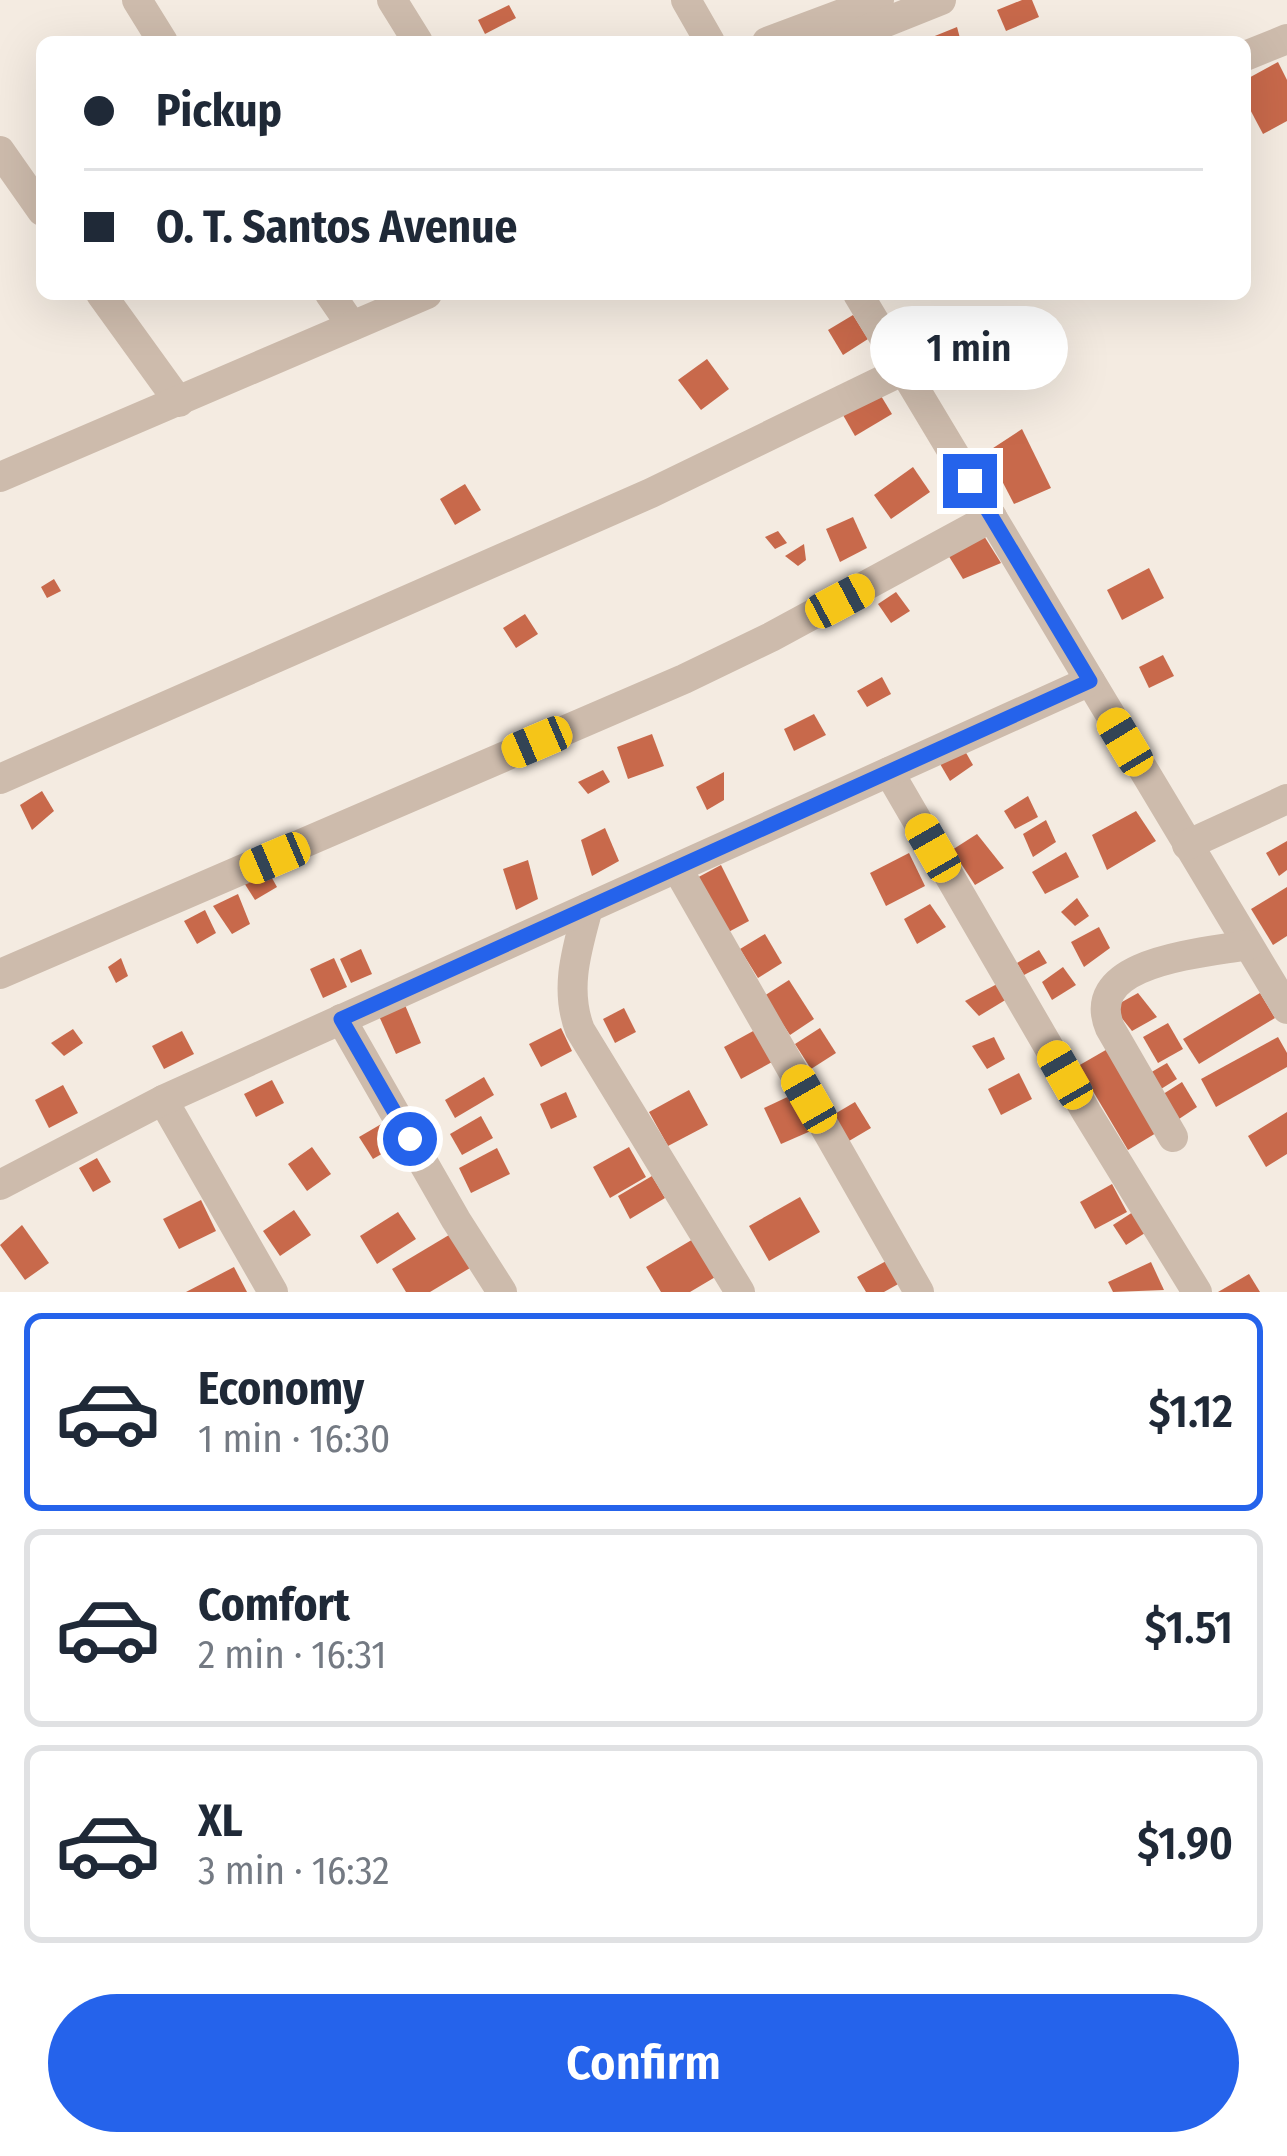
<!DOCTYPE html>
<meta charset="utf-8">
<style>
body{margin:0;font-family:"Fira Sans Condensed",sans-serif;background:#f6f6f7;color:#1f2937;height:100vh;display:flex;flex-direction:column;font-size:45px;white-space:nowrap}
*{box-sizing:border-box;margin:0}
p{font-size:39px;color:#747a83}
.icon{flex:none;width:66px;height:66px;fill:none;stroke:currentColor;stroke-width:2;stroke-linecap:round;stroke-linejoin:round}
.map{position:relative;height:1292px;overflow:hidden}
.drawer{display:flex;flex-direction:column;background:#fff;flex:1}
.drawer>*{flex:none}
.guide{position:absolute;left:36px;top:36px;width:1215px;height:264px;border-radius:18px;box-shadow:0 12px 48px #0002;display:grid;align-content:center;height:264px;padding:0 48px;background:#fff}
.end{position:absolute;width:54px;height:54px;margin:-27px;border:15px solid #2563eb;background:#fff;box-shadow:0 0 0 6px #fff}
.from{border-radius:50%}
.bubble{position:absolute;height:84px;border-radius:42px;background:#fff;box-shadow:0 12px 48px #0002;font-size:39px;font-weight:600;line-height:84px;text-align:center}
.car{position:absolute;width:36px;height:72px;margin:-36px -18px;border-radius:15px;box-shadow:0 0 9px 3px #0007;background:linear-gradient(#f5c518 24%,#345 0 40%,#f5c518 0 76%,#345 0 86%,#f5c518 0)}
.guide b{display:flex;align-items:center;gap:42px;height:114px;font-size:45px}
.guide b+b{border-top:3px solid #e0e1e3}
.guide i{width:30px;height:30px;background:#1f2937}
ul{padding:21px 0 0;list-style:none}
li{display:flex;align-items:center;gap:36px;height:198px;margin:0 24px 18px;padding:0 24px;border:6px solid #e0e1e3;border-radius:18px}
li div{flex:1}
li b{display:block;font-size:45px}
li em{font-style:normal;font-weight:600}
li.active{border-color:#2563eb}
li>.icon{width:108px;height:108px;stroke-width:1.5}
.button{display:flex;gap:24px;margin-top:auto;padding:24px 48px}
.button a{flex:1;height:138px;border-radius:72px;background:#2563eb;color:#fff;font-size:48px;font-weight:600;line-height:138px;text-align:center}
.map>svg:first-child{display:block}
.building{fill:#c8694b}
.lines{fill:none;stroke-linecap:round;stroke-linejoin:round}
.minor{stroke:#cdbbac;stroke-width:30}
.route{stroke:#2563eb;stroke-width:15}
</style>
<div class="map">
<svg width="1287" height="1292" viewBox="0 0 1287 1292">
<rect width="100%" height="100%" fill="#f4ebe1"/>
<g class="building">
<path d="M1022,0H1032L1039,17L1006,31L997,10Z"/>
<path d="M509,5L516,18L485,34L478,20Z"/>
<path d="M957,27L961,42H920Z"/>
<path d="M1278,62L1287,80V121L1263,134L1245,100V80Z"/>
<path d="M853,315L868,339L843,355L828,330Z"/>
<path d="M707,359L729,389L701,410L678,380Z"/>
<path d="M875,386L892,414L855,436L839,408Z"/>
<path d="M1022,429L1051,488L1014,504L987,452Z"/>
<path d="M913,467L930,492L891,519L874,495Z"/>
<path d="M465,484L481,510L455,525L440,499Z"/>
<path d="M853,517L867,548L840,562L826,529Z"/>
<path d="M979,528L1001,563L963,579L945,550Z"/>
<path d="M778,531L787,543L775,549L765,537Z"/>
<path d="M804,544L806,560L798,566L785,556Z"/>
<path d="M1149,568L1164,598L1122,620L1107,590Z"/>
<path d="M54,579L61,591L47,598L41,587Z"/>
<path d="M896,592L910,611L891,623L878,604Z"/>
<path d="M525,614L538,634L516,648L503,628Z"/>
<path d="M1163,655L1174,676L1149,688L1139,667Z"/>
<path d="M882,677L891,694L867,707L857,691Z"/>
<path d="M814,714L826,735L794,751L784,729Z"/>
<path d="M652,734L664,766L628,779L617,747Z"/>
<path d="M961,744L973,765L950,781L936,757Z"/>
<path d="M603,770L610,782L588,794L578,782Z"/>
<path d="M724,772V800L707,810L696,787Z"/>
<path d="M42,791L54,811L32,830L20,805Z"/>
<path d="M1028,796L1038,817L1015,829L1004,811Z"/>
<path d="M1136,811L1156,841L1107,870L1092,835Z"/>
<path d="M1046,820L1056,842L1033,857L1023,834Z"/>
<path d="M605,828L619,861L592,876L581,840Z"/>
<path d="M977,834L1004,868L975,885L952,850Z"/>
<path d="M1287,841V870L1279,876L1266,853Z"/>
<path d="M1066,852L1079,877L1045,894L1032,872Z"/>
<path d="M909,853L925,886L886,906L870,873Z"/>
<path d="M528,860L538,899L516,910L503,869Z"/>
<path d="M264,864L277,887L255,900L241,878Z"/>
<path d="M721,865L749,921L721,936L693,880Z"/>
<path d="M1287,887V936L1273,945L1251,909Z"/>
<path d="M238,894L250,924L232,934L213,906Z"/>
<path d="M1077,898L1089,916L1075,926L1061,912Z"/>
<path d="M930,904L946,927L917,944L904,919Z"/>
<path d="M205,910L216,933L197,944L184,921Z"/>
<path d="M1099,927L1110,948L1084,967L1071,942Z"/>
<path d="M765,934L782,963L758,978L740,949Z"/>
<path d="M361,949L372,974L351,983L340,959Z"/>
<path d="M1039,950L1047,963L1024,975L1017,963Z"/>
<path d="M121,958L128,976L116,983L108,967Z"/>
<path d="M334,958L347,987L323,998L310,969Z"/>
<path d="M1063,967L1076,985L1052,1000L1042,982Z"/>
<path d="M789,980L814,1019L790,1035L764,996Z"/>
<path d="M997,984L1007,999L979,1016L965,1001Z"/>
<path d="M1138,993L1157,1017L1132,1031L1113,1007Z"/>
<path d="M1260,993L1275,1018L1199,1064L1183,1039Z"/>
<path d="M405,1005L421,1043L396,1054L379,1016Z"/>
<path d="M624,1008L636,1032L615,1043L603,1019Z"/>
<path d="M1168,1023L1183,1049L1158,1063L1143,1037Z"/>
<path d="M561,1028L572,1051L541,1067L529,1044Z"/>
<path d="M820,1028L836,1053L811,1069L795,1044Z"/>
<path d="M73,1029L83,1043L64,1056L51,1043Z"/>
<path d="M755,1030L772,1062L741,1079L724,1047Z"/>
<path d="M182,1031L194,1054L164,1069L152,1046Z"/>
<path d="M994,1037L1005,1059L987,1069L972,1046Z"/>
<path d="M1278,1037L1287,1053V1067L1216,1107L1201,1079Z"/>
<path d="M1111,1047L1161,1130L1128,1150L1078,1066Z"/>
<path d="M1167,1063L1177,1079L1153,1094L1143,1077Z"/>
<path d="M1019,1073L1032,1099L1001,1115L988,1089Z"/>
<path d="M484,1077L494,1095L455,1118L445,1100Z"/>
<path d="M272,1080L284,1103L256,1117L244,1094Z"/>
<path d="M1182,1082L1197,1107L1173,1123L1157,1098Z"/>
<path d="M63,1085L78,1113L49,1128L35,1100Z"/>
<path d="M689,1090L708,1125L668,1146L649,1112Z"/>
<path d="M566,1092L577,1117L551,1129L540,1104Z"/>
<path d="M796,1093L813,1130L781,1144L764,1108Z"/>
<path d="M855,1102L871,1128L849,1141L833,1115Z"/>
<path d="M1287,1112V1154L1266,1167L1248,1136Z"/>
<path d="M481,1116L493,1138L462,1155L450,1134Z"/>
<path d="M383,1123L397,1145L373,1159L359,1137Z"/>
<path d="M312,1147L331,1174L307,1191L288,1164Z"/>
<path d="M629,1147L646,1177L610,1198L593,1167Z"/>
<path d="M497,1148L510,1174L471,1193L459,1168Z"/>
<path d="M97,1158L111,1182L93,1192L79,1168Z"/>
<path d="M652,1176L665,1198L630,1219L618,1196Z"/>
<path d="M1112,1184L1127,1212L1095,1229L1080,1202Z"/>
<path d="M800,1197L820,1232L769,1261L749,1226Z"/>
<path d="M201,1200L216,1231L179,1249L163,1219Z"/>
<path d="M294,1210L311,1235L280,1256L263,1231Z"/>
<path d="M398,1212L416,1239L377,1264L360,1236Z"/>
<path d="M1133,1212L1145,1233L1126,1245L1113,1225Z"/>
<path d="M22,1225L49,1263L25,1280L0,1245Z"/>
<path d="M449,1235L470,1268L430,1292H406L392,1269Z"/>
<path d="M695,1238L717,1276L690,1292H661L646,1267Z"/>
<path d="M888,1260L900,1283L884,1292H866L857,1277Z"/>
<path d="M1151,1262L1164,1290L1113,1292L1108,1282Z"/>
<path d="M234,1267L247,1292H186Z"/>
<path d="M1249,1274L1260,1292H1218Z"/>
</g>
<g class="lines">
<g class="minor">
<path d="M137,0L163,42"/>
<path d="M392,0L418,42"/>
<path d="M686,0L710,42"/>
<path d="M767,42L879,0"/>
<path d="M836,42L941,0"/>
<path d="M1245,56L1287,39"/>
<path d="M0,151L42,211"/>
<path d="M101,294L179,402"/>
<path d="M330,294L352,326"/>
<path d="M858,294L1287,1009"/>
<path d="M0,477L427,294"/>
<path d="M889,772L1087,1113L1197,1292"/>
<path d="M0,779L651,493L904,370"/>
<path d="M1187,845L1287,799"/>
<path d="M677,868L919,1292"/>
<path d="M588,908C577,949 564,989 580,1030L740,1292"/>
<path d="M0,974L684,679L771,637L992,517"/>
<path d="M341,1019L456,1220L502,1292"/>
<path d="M163,1100L273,1292"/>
<path d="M1173,1137L1110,1028C1081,960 1207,953 1248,945"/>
<path d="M0,1185L163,1100L1090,681"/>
</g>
</g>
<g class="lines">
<path class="route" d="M410,1139L341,1019L1090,681L970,481"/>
</g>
</svg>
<i class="end from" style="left:410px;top:1139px"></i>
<i class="end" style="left:970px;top:481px"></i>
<div class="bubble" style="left:870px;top:306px;width:198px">1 min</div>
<i class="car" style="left:840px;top:601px;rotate:62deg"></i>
<i class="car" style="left:537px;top:742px;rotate:247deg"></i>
<i class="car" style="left:1125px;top:742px;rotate:329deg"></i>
<i class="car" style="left:933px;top:848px;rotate:330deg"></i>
<i class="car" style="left:275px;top:858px;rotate:247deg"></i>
<i class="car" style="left:1065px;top:1075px;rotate:330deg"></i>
<i class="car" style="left:809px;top:1099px;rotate:330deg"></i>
<div class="guide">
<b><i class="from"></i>Pickup</b>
<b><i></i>O. T. Santos Avenue</b>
</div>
</div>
<section class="drawer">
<ul>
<li class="active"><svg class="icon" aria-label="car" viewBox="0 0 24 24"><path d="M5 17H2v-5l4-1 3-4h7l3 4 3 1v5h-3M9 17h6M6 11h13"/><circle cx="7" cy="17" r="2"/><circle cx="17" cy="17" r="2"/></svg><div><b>Economy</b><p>1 min · 16:30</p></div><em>$1.12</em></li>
<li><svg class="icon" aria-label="car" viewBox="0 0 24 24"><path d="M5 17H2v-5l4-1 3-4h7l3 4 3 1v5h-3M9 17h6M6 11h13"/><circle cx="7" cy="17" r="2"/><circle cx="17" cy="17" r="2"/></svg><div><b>Comfort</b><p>2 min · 16:31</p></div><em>$1.51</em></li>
<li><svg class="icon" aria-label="car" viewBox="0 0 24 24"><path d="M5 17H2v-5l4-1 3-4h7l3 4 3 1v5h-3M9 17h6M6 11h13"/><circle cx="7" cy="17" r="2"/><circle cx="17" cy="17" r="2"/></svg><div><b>XL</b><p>3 min · 16:32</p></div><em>$1.90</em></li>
</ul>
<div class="button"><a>Confirm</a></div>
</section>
